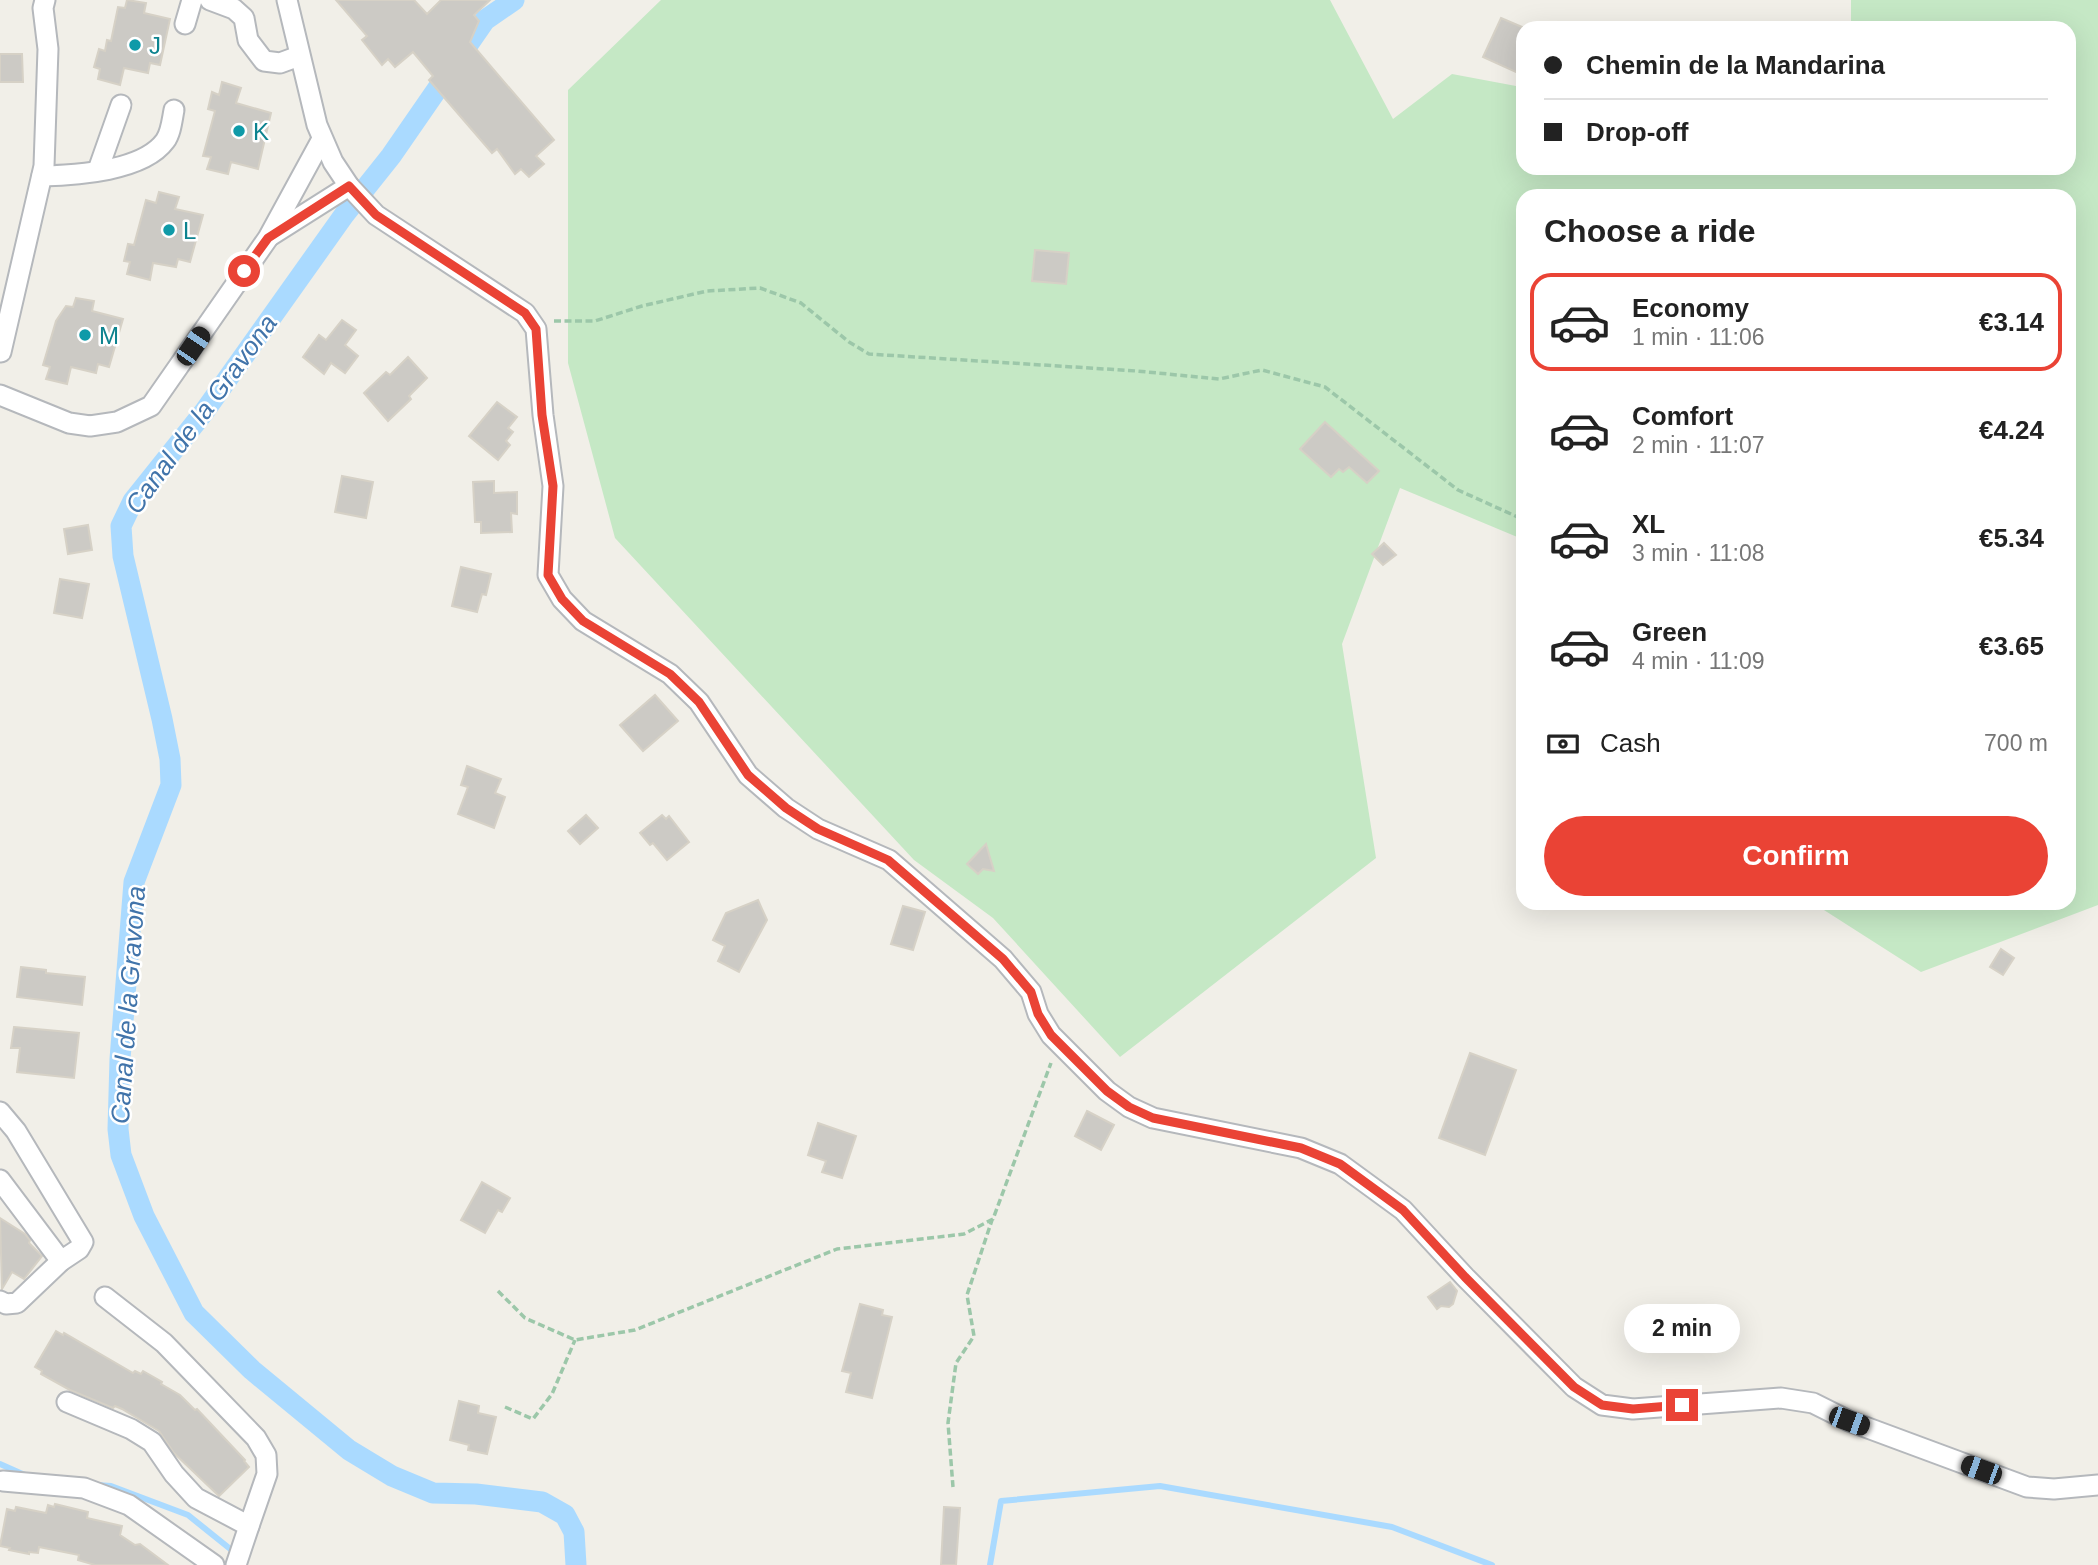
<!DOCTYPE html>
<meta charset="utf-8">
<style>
body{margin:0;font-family:Helvetica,sans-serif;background:#f6f6f6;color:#222;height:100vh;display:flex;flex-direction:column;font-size:26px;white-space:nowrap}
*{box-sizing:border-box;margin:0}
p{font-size:23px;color:#767676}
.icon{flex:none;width:38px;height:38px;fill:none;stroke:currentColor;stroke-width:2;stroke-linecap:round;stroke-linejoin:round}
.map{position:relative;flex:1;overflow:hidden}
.panel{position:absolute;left:1516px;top:189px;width:560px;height:721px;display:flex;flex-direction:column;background:#fff;border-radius:21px;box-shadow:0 7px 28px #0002}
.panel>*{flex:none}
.guide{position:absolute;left:1516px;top:21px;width:560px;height:154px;border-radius:21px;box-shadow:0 7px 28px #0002;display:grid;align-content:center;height:154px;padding:0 28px;background:#fff}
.end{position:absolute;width:32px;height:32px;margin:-16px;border:9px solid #ea4335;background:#fff;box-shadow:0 0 0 4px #fff}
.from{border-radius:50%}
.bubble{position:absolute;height:49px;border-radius:24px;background:#fff;box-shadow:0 7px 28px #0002;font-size:23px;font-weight:600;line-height:49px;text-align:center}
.car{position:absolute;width:21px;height:42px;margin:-21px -10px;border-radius:9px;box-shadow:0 0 5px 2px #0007;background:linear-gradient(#222 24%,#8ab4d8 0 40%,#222 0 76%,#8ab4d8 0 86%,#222 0)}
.guide b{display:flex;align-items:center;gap:24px;height:66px;font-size:26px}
.guide b+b{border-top:2px solid #e0e0e0}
.guide i{width:18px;height:18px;background:#222}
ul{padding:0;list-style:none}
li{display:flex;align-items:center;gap:21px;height:98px;margin:0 14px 10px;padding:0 14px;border:4px solid transparent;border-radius:21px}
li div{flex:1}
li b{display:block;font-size:26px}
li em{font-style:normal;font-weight:600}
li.selected{border-color:#ea4335}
li>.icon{width:63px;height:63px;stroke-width:1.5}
h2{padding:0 28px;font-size:32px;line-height:84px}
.pay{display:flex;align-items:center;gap:18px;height:77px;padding:0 28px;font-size:26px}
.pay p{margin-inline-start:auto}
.action{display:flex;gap:14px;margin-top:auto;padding:14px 28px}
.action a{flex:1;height:80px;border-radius:42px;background:#ea4335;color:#fff;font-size:28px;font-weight:600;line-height:80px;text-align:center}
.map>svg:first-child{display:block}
.green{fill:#c5e8c5}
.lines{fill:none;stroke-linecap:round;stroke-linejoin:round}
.stream{stroke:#aadaff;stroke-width:6}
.canal{stroke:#aadaff;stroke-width:21}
.building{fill:#cccac5;stroke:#d6d1c6;stroke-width:2}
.minor-casing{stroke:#b5b8bc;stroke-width:23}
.path{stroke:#9cc7a9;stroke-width:3.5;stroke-dasharray:7 3.5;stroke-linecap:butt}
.minor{stroke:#fff;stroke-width:19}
.route{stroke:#ea4335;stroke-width:9}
.culture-dot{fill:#0f9aa8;stroke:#fff;stroke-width:2.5}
.labels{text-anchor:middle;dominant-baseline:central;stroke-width:5;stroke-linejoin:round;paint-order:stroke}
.culture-label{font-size:24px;fill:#0d838f;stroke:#fff;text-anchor:start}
.water-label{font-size:26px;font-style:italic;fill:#4174aa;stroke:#fff}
</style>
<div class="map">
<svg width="2098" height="1565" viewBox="0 0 2098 1565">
<rect width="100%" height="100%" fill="#f1efe8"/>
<path class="green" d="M661,0H1330L1393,119L1452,74L1516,86L1522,75V168H2068V28H1851V0H2098V905L1921,972L1813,903H2068V196H1522V539L1400,488L1342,644L1376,858L1120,1057L993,918L914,860L615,538L568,363V90Z"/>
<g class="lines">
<g class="stream">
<path d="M0,1464L27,1476"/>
<path d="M97,1485L111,1486L188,1515L234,1552"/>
<path d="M990,1565L1001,1501L1160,1486L1392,1527L1492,1565"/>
</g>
<path class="canal" d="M514,0L485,20L391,156L344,215L204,412L133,501L121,526L123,556L162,719L170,759L171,785L134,882L120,1059L118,1129L121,1155L144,1216L194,1313L252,1370L349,1450L392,1476L433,1493L476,1494L542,1502L565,1515L574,1532L576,1565"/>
</g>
<g class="building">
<path d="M127,0L146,3L144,13L170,19L160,65L150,63L148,73L124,68L120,85L98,79L100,69L94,67L99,49L105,51L107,40L111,41L118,7L125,8Z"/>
<path d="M336,0H414L427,14L441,0H490L474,15L479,21L470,42L554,140L536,156L544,164L529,177L521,169L515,174L497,149L492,153L429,80L433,76L413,52L395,67L388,59L382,65L362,40L367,36Z"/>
<path d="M1501,18L1522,27V62L1518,73L1483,57Z"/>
<path d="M0,54H22L23,82H0Z"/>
<path d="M222,82L241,88L236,103L271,113L258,169L231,162L228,174L207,169L211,157L203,156L215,111L208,109L212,92L219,95Z"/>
<path d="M159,192L179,197L175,209L203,215L190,262L178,259L176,267L153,263L150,280L127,274L130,262L124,261L128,244L134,245L146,200L156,203Z"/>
<path d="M1035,250L1069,253L1066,284L1032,281Z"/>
<path d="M76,298L94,301L92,311L123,319L109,367L98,364L96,373L71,367L67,384L46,379L50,367L43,365L56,321L66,306L73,307Z"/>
<path d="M342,320L356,330L345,345L358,356L345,373L331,363L324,374L303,357L319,335L326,340Z"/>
<path d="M408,357L427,378L409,396L411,399L388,421L364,393L386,372L390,375Z"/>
<path d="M497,402L517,417L508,428L513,432L506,441L510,445L498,460L469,436Z"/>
<path d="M1325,422L1379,471L1367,483L1349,467L1343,472L1339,469L1331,477L1300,449Z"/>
<path d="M342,476L373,482L366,518L335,512Z"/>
<path d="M494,481V493L517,492V514L511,513L512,532L481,533V522H475L473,482Z"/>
<path d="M88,525L92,550L68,554L64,529Z"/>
<path d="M1384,543L1396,555L1383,565L1372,554Z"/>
<path d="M461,567L491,574L486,595L482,594L477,612L452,606Z"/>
<path d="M60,579L89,584L82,618L54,613Z"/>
<path d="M655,695L678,721L643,751L620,725Z"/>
<path d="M467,766L501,779L495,793L505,797L494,828L458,814L468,787L461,785Z"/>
<path d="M586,815L598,828L580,844L568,831Z"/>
<path d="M662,815L666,819L669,816L689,842L667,860L653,843L650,845L640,833Z"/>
<path d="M986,844L994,871L983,869L978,874L967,864Z"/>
<path d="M758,900L767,920L739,972L718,961L725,946L713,940L726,913Z"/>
<path d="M903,906L925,912L913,950L891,944Z"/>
<path d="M2001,949L2014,958L2003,975L1990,967Z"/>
<path d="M21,967L46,970V973L85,977L82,1005L17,997Z"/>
<path d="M14,1027L79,1033L74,1078L17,1072L20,1048H11Z"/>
<path d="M1470,1053L1516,1070L1485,1155L1439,1138Z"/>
<path d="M1087,1111L1114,1125L1101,1150L1075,1136Z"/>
<path d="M818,1123L856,1136L842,1178L822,1172L826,1161L808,1155Z"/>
<path d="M482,1182L510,1198L502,1212L498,1210L485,1233L461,1220Z"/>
<path d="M0,1218L25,1234L30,1240L29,1243L42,1256L24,1279L12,1272L2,1289Z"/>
<path d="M1450,1282L1457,1291L1453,1304L1449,1307L1441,1306L1437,1309L1428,1297Z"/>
<path d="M860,1304L883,1310L882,1315L892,1317L872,1398L846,1392L851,1373L842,1371Z"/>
<path d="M56,1331L63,1335L64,1333L133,1373L135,1371L141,1374L143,1371L162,1382L161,1384L180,1395L195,1410L197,1409L245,1460L244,1461L249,1467L219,1496L174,1453L159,1431L122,1409L115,1406L113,1408L70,1390L41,1374L42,1371L35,1367Z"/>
<path d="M459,1401L479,1406L478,1413L496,1417L487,1454L468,1450L469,1445L450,1440Z"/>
<path d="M55,1504L88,1512L87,1518L122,1526L120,1535L135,1545L140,1544L168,1565H95L78,1560L79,1555L39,1547L38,1553L29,1552V1554L9,1550L10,1548L0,1546L7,1509L15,1511L16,1507L46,1513L48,1505L54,1507Z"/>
<path d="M944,1507L960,1508L956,1565H941Z"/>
</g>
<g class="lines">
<g class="minor-casing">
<g id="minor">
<path d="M210,0L234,9L244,18L248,40L264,61L280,63L299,56"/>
<path d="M287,0L317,125L333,162L349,186L376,215L525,313L536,329L543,415L553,486L548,575L562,599L583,621L670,674L699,702L748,775L786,808L818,829L889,860L1003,959L1031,992L1038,1014L1051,1035L1107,1091L1129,1107L1153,1118L1301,1148L1340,1164L1403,1210L1465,1277L1574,1387L1602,1405L1633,1409L1781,1398L1813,1403L1849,1421L2027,1487L2054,1489L2098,1485"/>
<path d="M185,24L192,0"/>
<path d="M98,170L121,105"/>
<path d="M42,176C77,175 143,171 165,141C171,133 172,120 174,110"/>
<path d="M270,236L349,186"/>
<path d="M1,352L44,166L48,49L43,8L45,0"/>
<path d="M0,395L69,423L90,426L117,422L151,406L268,238L322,139"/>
<path d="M0,1112L16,1131L83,1242L79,1249L61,1261L17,1303L6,1304L0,1301"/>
<path d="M0,1180L61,1261"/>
<path d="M105,1297L164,1343L256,1438L266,1455L267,1474L249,1526"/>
<path d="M67,1402L131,1429L152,1442L174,1474L196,1498L249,1526L236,1565"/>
<path d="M3,1481L84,1488L129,1505L214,1565"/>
</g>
</g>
<g class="path">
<path d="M554,321H595L642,306L707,291L760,288L801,303L849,342L869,354L1137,371L1219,379L1262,370L1325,387L1458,490L1522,519"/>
<path d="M498,1291L525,1318L575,1340L635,1330L837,1249L964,1234L993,1219L1051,1063"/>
<path d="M505,1407L533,1419L552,1394L575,1340"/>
<path d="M953,1487L948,1423L956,1363L974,1336L967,1295L992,1220"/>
</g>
<use href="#minor" class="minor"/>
</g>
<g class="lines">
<path class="route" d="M244,271L268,238L349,186L376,215L525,313L536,329L542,415L553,486L548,575L562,599L583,621L670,674L699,702L748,775L786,808L818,829L888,860L1003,959L1031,992L1038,1014L1051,1035L1107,1091L1129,1107L1153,1118L1301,1148L1340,1164L1403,1210L1465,1277L1574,1387L1602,1405L1633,1409L1682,1405"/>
</g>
<g class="culture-dot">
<circle cx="135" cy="45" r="7"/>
<circle cx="239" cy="131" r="7"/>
<circle cx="169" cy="230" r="7"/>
<circle cx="85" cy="335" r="7"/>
</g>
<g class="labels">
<g class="culture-label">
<text x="149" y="45">J</text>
<text x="253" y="131">K</text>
<text x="183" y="230">L</text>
<text x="99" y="335">M</text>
</g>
<g class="water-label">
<text transform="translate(201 414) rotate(-54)">Canal de la Gravona</text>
<text transform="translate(128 1005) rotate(-86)">Canal de la Gravona</text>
</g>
</g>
</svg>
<i class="end from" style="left:244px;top:271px"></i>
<i class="end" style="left:1682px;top:1405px"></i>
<div class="bubble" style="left:1624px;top:1304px;width:116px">2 min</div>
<i class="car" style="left:193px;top:346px;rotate:34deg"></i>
<i class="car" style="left:1849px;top:1421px;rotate:110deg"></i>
<i class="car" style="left:1981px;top:1470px;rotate:290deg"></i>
<div class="guide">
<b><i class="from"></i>Chemin de la Mandarina</b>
<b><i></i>Drop-off</b>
</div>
<section class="panel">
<h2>Choose a ride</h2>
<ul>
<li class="selected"><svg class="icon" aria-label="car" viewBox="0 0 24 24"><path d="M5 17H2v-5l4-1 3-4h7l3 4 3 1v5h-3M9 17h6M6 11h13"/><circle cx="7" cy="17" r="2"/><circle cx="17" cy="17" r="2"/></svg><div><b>Economy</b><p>1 min · 11:06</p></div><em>€3.14</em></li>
<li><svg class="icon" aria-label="car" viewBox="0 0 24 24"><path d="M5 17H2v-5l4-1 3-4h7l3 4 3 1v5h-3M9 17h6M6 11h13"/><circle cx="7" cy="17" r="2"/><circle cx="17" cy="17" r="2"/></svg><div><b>Comfort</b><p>2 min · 11:07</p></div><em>€4.24</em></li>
<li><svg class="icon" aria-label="car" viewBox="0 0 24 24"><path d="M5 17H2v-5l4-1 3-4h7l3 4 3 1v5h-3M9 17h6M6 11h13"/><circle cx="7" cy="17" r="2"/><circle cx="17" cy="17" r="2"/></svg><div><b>XL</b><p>3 min · 11:08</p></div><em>€5.34</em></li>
<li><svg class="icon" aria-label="car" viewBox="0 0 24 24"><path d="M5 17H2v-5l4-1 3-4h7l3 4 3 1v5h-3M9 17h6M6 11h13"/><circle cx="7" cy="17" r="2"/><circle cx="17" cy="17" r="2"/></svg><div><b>Green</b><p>4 min · 11:09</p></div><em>€3.65</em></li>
</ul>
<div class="pay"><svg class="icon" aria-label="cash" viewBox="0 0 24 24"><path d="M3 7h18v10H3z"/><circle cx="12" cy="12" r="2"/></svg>Cash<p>700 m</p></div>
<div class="action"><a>Confirm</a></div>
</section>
</div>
